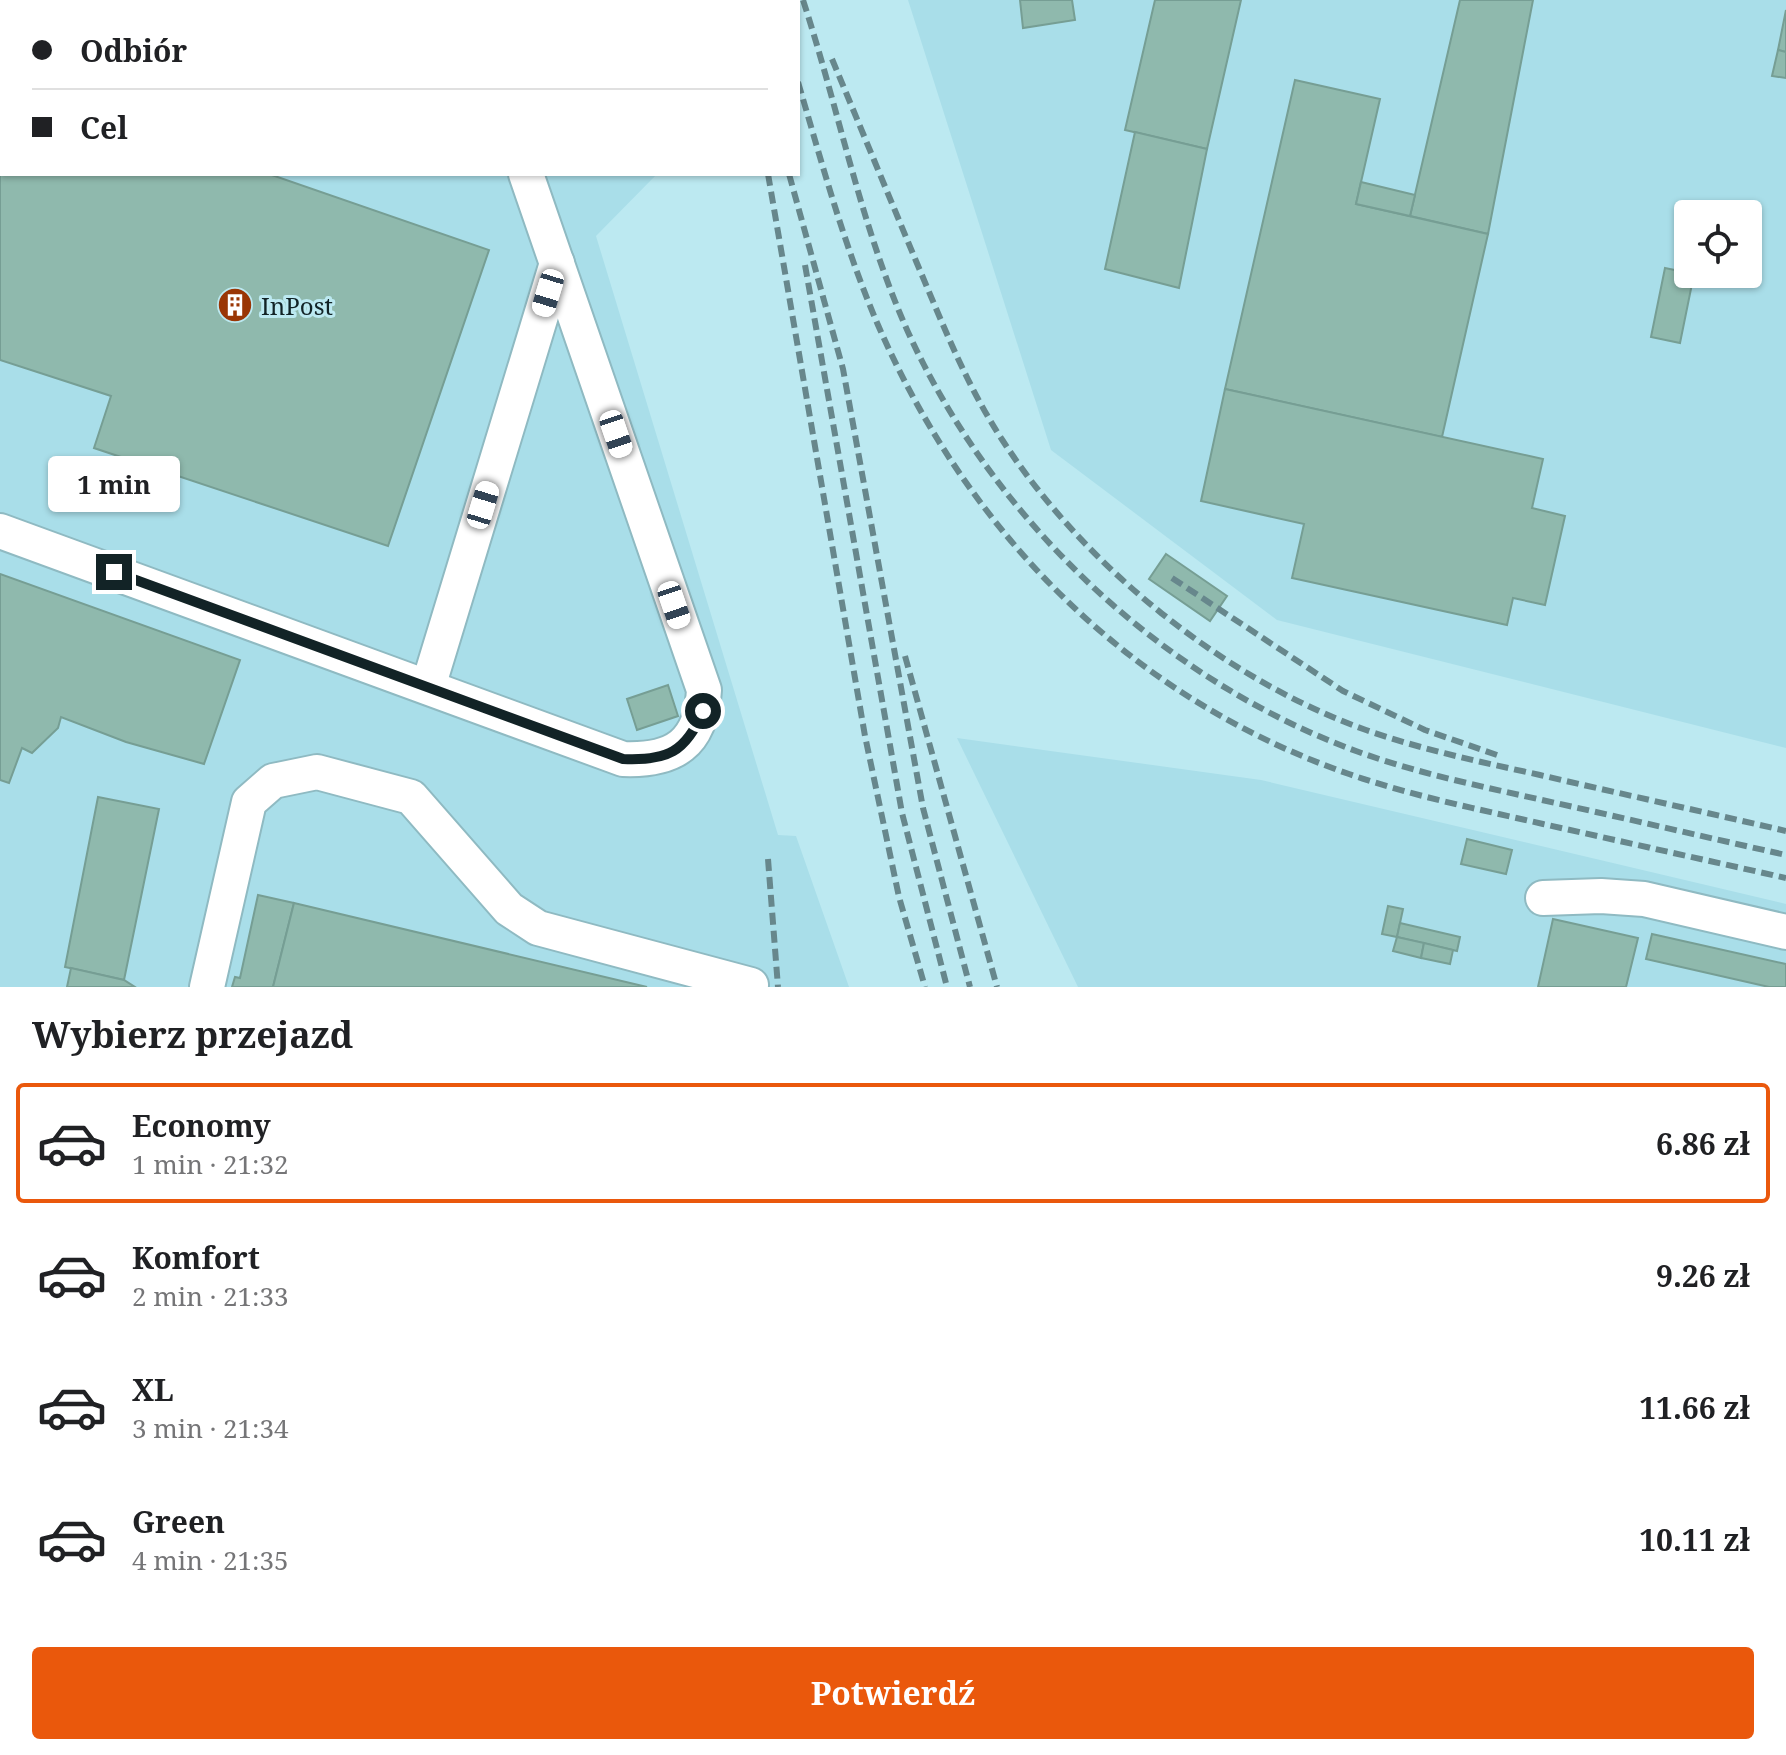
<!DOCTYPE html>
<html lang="pl">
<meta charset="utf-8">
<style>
body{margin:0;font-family:"Noto Serif",serif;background:#f6f6f6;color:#202124;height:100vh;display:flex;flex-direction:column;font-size:30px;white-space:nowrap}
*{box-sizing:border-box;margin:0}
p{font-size:26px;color:#757577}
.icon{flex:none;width:44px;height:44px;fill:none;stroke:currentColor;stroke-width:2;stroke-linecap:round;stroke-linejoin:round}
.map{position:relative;height:987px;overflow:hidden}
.panel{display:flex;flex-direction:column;background:#fff;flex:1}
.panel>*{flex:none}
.hud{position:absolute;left:0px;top:0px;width:800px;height:176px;box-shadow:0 2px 6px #0004;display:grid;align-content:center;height:176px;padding:0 32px;background:#fff}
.buttons{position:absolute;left:1674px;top:200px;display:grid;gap:16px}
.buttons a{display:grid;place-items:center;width:88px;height:88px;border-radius:8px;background:#fff;box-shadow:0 2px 6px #0004;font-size:40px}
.end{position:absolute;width:36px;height:36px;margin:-18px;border:10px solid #122326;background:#fff;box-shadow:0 0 0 4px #fff}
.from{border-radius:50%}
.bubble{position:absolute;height:56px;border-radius:8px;background:#fff;box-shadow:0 2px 6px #0004;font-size:26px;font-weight:700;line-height:56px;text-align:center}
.car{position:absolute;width:24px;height:48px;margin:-24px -12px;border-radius:10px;box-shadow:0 0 6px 2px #0007;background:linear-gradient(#fff 24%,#345 0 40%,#fff 0 76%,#345 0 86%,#fff 0)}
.hud b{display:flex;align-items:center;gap:28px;height:76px;font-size:30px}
.hud b+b{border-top:2px solid #e0e0e0}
.hud i{width:20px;height:20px;background:#202124}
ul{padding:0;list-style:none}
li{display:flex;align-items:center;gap:24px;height:120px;margin:0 16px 12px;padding:0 16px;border:4px solid transparent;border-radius:8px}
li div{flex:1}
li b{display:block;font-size:30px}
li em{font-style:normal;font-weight:700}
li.selected{border-color:#ea580c}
li>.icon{width:72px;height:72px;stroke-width:1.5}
h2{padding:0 32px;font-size:36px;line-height:96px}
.primary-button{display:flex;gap:16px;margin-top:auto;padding:16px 32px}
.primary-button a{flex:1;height:92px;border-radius:8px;background:#ea580c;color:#fff;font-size:32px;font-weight:700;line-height:92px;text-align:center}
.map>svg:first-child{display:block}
.built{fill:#a9dee9;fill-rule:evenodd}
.building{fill:#8fb9ad;stroke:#769e94;stroke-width:2}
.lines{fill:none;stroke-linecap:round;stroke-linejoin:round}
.minor-casing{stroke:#8fbac2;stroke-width:38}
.minor{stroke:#fff;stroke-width:34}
.rail{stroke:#67878c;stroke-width:6;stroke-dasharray:12 6;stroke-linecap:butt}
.route{stroke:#122326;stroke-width:10}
.labels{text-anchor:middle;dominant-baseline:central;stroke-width:6;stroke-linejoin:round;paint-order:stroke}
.poi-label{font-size:24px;fill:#122326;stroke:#bce9f1;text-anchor:start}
</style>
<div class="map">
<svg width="1786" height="987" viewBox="0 0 1786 987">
<rect width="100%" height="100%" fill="#bce9f1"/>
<g class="built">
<path d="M0,0H696L2,2V174H657L596,236L778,835L796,836L849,987H0Z"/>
<path d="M908,0H1786V748L1277,620L1051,450ZM1688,214H1748V274H1688Z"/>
<path d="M957,738L1261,780L1786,904V987H1078Z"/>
</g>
<g class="building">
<path d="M1020,0H1072L1075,20L1023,28Z"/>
<path d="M1155,0H1241L1207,149L1125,130Z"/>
<path d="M1460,0H1533L1488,234L1410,216Z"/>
<path d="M1786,10V52L1778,50Z"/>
<path d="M1778,50L1786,52V78L1772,76Z"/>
<path d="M1295,80L1380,99L1356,204L1488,234L1442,437L1225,389Z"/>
<path d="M0,81L2,174H269L489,250L388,546L94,448L111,396L0,360Z"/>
<path d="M1135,132L1207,149L1179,288L1105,269Z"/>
<path d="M1361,182L1415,195L1410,216L1356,204Z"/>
<path d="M1665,268L1694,274L1680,343L1651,337Z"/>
<path d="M1225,389L1543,459L1532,508L1565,516L1545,605L1513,598L1507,625L1292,578L1304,524L1201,501Z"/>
<path d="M1166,554L1227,596L1210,621L1149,579Z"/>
<path d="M0,574L240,660L204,764L126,742L61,717L58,728L32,753L22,748L9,783L0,780Z"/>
<path d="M668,685L678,716L637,730L627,699Z"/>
<path d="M98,797L159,809L124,980L65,967Z"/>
<path d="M1467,839L1512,850L1506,874L1461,864Z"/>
<path d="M258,895L294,903L273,987H232L235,977L240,978Z"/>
<path d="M294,903L647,987H273Z"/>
<path d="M1388,906L1403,909L1397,937L1382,934Z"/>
<path d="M1553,919L1638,938L1626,987H1538Z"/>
<path d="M1400,923L1460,937L1457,951L1397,937Z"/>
<path d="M1652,934L1786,964V987H1769L1646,959Z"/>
<path d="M1397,937L1424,943L1421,958L1393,951Z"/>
<path d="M1424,943L1453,950L1450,964L1421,958Z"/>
<path d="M71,968L124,980L135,987H67Z"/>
</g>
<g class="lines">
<g class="minor-casing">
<g id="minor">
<path d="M212,0L218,2"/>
<path d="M0,531L623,759C674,761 701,744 704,690L526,174"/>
<path d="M428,687L557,263"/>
<path d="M1543,898L1601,896L1644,899L1786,932"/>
<path d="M207,987L249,802L273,781L317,772L411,797L509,909L538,928L751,985"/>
</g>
</g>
<use href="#minor" class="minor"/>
<g class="rail">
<path d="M738,0L739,2"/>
<path d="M760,0V2"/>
<path d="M774,0L775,2"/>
<path d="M803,0C842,119 866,254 924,365C1013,538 1173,684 1356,751C1416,773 1480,786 1542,800C1624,818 1705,837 1786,855"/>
<path d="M832,59C860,126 888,194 916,261C942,322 966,385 1003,441C1084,566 1225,680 1366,730C1423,750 1481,762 1540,775C1622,794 1704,812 1786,831"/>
<path d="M798,82C822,163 844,246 878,325C969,534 1130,698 1349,774C1412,796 1478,809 1543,824C1624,842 1705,860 1786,878"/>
<path d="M768,174L865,736L899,897L925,987"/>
<path d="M789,174L843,369L923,808L970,987"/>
<path d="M805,265L902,813L947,987"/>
<path d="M1172,578L1343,691L1425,730L1497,755"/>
<path d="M905,656L997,987"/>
<path d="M768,859L778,987"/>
</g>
</g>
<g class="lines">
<path class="route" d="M114,572L623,759C667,761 686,752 703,711"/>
</g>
<defs>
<g id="building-disc" transform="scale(1.8)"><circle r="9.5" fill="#9a3605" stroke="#bce9f1"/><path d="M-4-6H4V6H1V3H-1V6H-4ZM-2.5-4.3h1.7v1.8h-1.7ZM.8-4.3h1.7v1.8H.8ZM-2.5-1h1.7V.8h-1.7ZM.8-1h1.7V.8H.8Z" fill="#fff"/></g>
</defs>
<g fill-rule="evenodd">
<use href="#building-disc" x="235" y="305"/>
</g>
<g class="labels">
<g class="poi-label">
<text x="261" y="305">InPost</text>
</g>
</g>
</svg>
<div class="buttons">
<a><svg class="icon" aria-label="locate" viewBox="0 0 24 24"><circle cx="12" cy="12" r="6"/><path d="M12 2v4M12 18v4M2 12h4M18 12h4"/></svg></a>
</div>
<i class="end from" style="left:703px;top:711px"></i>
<i class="end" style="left:114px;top:572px"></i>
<div class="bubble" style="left:48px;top:456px;width:132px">1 min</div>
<i class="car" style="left:548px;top:293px;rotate:197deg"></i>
<i class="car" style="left:616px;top:434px;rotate:161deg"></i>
<i class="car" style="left:483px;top:505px;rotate:17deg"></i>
<i class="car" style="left:674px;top:605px;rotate:161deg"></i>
<div class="hud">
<b><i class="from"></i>Odbiór</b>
<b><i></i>Cel</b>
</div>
</div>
<section class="panel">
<h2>Wybierz przejazd</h2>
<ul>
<li class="selected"><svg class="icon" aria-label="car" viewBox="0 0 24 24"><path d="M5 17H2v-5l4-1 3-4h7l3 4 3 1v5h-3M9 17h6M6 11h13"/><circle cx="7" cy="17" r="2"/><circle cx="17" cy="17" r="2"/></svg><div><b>Economy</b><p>1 min · 21:32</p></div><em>6.86 zł</em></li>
<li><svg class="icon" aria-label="car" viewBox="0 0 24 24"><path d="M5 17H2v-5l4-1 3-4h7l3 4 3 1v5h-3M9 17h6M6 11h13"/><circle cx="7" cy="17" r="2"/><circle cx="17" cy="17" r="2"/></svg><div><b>Komfort</b><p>2 min · 21:33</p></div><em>9.26 zł</em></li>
<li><svg class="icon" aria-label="car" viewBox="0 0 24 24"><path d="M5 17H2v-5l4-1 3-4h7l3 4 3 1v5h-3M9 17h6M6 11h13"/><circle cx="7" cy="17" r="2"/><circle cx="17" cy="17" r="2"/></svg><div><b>XL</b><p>3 min · 21:34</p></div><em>11.66 zł</em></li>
<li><svg class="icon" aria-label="car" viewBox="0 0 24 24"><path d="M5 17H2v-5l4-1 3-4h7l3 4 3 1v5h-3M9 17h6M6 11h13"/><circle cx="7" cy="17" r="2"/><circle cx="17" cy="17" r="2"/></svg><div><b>Green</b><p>4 min · 21:35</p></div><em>10.11 zł</em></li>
</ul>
<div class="primary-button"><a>Potwierdź</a></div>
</section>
